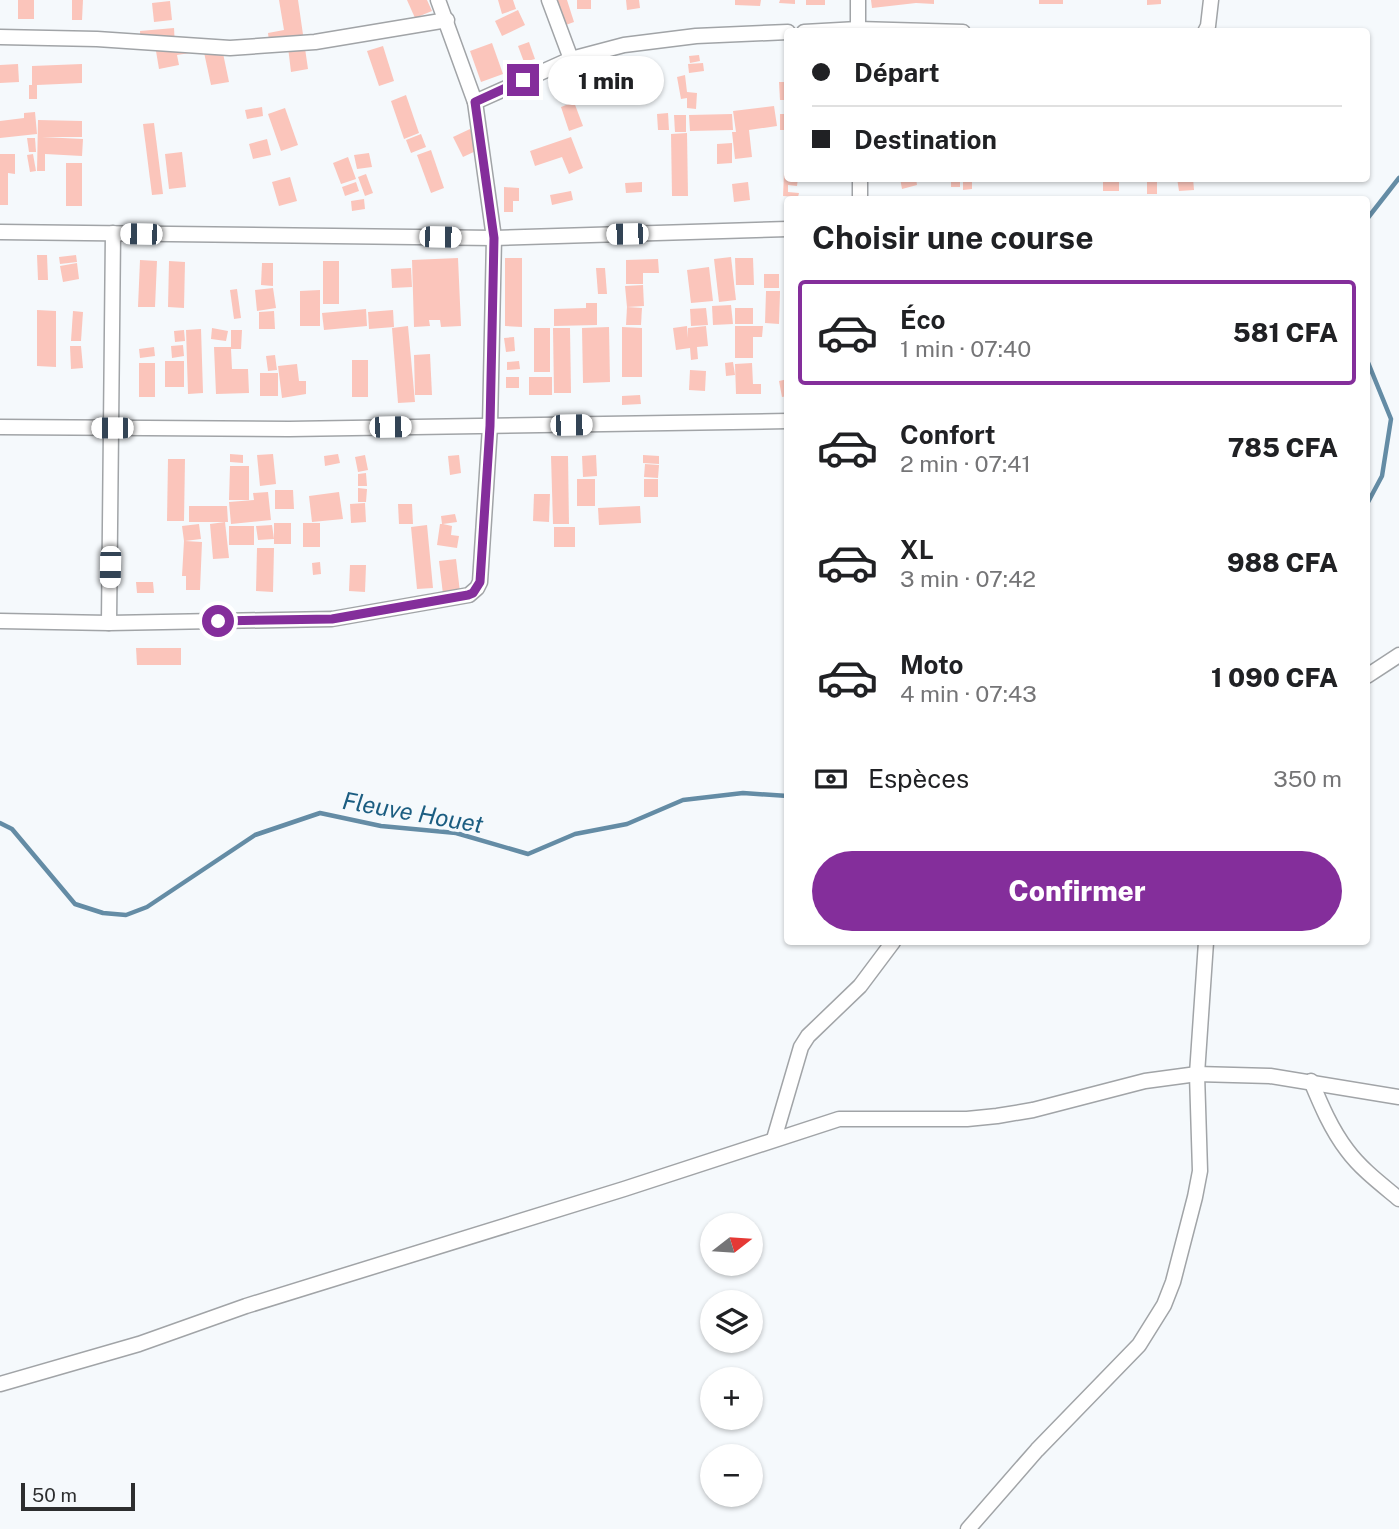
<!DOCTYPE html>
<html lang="fr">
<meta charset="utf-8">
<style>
body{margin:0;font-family:"Public Sans",sans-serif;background:#f6f6f6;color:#202124;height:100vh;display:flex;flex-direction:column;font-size:26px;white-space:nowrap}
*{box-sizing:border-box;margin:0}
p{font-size:23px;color:#757577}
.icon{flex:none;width:38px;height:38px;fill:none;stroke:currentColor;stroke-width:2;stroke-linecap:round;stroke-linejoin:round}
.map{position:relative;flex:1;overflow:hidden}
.side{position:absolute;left:784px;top:196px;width:586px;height:749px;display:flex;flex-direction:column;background:#fff;border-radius:7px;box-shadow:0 2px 5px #0004}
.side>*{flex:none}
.guide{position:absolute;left:784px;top:28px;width:586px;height:154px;border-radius:7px;box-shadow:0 2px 5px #0004;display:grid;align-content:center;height:154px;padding:0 28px;background:#fff}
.needle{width:46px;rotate:73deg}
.controls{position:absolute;left:700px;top:1213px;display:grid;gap:14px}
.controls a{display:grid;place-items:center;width:63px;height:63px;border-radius:50%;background:#fff;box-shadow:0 2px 5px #0004;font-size:35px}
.scale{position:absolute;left:21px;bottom:18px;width:114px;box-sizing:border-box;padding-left:7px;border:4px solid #2d2e2f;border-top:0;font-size:19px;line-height:24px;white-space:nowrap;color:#2d2e2f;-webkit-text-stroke:5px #f5f9fc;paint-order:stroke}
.end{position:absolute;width:32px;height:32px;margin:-16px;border:9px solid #842e9b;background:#fff;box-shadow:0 0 0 4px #fff}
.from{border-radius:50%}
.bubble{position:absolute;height:49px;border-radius:24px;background:#fff;box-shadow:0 2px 5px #0004;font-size:23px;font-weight:800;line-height:49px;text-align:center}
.car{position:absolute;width:21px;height:42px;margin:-21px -10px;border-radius:9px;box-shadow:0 0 5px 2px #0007;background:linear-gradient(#fff 24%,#345 0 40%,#fff 0 76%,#345 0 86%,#fff 0)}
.guide b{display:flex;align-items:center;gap:24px;height:66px;font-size:26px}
.guide b+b{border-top:2px solid #e0e0e0}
.guide i{width:18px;height:18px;background:#202124}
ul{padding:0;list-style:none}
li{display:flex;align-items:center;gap:21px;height:105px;margin:0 14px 10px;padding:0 14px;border:4px solid transparent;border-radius:7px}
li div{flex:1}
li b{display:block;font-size:26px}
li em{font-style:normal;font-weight:800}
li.current{border-color:#842e9b}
li>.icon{width:63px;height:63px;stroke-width:1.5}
h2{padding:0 28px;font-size:32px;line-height:84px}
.pay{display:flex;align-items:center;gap:18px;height:77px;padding:0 28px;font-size:26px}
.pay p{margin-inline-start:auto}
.cta{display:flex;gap:14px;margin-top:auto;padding:14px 28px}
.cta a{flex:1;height:80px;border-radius:42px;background:#842e9b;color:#fff;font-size:28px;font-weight:800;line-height:80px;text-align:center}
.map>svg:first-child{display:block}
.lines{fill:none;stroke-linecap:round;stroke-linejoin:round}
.stream{stroke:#648ca5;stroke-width:4.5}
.building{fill:#fbc5bb}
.street-casing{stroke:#a1a4a7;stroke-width:17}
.street{stroke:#fff;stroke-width:14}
.route{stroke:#842e9b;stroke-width:9}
.labels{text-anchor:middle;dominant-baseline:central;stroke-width:6;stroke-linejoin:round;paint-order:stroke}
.water-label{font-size:24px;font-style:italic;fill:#1b5d81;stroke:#f5f9fc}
</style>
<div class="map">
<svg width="1399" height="1529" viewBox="0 0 1399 1529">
<rect width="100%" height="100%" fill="#f5f9fc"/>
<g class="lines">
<g class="stream">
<path d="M1367,219L1399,178"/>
<path d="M1367,360L1391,419L1382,476L1367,504"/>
<path d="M0,823L12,829L75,904L103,913L126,915L147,907L255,835L320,813L381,826L456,833L528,854L575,834L627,824L683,800L743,793L788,796"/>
</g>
</g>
<g class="building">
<rect x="18" y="0" width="16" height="19"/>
<path d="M72,0H83L82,20H72Z"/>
<path d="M279,0H298L308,69L291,72L288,47L270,49L268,33L284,30Z"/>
<path d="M407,0H427L432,11L415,18Z"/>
<path d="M498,0H513L516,9L502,14Z"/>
<path d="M554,0H567L574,22L563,26Z"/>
<rect x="577" y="0" width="14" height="9"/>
<path d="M626,0H639L640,8L627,10Z"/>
<path d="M735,0H761L760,6L735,5Z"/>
<path d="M780,0H795V4L779,3Z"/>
<rect x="806" y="0" width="19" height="5"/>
<path d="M871,0H934V4L916,3L872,8Z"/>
<rect x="1039" y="0" width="24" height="4"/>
<path d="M1147,0H1161V4L1147,5Z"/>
<path d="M170,1L172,20L154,22L152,3Z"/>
<path d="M518,10L525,25L502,36L495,21Z"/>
<path d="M174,28L175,46L141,49L140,31Z"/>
<path d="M220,39L229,82L211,85L202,43Z"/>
<path d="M529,42L535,59L524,62L518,46Z"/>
<path d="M492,43L503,74L481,82L470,51Z"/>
<path d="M383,46L394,81L379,86L367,51Z"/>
<path d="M177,47L196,52L177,55L179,65L159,69L156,51Z"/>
<path d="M699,55L700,61L690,63L689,56Z"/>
<path d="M622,63L625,86L603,88L600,66Z"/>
<path d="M657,63L660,91L644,92L641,64Z"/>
<path d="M703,63L704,71L689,73L688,64Z"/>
<path d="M18,64L19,82L0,83V65Z"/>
<path d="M82,64V83L37,85V99H29V85H32V66Z"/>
<path d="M581,71L584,83L552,93L549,82Z"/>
<path d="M685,75L687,92L697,93L696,109L687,108V98L681,99L677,77Z"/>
<path d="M779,82H787L788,100H780Z"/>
<path d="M406,95L419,133L404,139L391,101Z"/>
<path d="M574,102L583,126L569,131L561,107Z"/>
<path d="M774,106L777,126L749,130L752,157L735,159L732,132H736L733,111Z"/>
<path d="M262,107L263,116L247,119L245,110Z"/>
<path d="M285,108L298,145L281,151L268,114Z"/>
<path d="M35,112L37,134L0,138V121L24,118V113Z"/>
<path d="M668,113L669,130H658L657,114Z"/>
<path d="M732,114L733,130L690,131L689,115Z"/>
<rect x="780" y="114" width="8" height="16"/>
<path d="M674,115H686V132H675Z"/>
<path d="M38,120L82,121V137H42L83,139L82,156L45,154V171H37Z"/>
<path d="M154,123L163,194L152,195L143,124Z"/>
<path d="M470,129L480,149L463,157L453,137Z"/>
<path d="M687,133L688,196H672L671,134Z"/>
<path d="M421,134L426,147L411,153L406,140Z"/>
<path d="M571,137L583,168L569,174L562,157L535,166L530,151Z"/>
<path d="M27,138H35L36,152H29Z"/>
<path d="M267,139L271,155L253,159L249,144Z"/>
<path d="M732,143V163L717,164V144Z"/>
<path d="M785,147L788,148V178H798L797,186L788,185V192L799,193L798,197L783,196Z"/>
<path d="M431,150L444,188L431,193L417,155Z"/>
<path d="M182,152L186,187L169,189L165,154Z"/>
<path d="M369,153L372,167L357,169L354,155Z"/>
<path d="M0,154H15V174L8,173V205H0Z"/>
<path d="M33,154L36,171L30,172L27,155Z"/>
<path d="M348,157L356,179L341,184L333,163Z"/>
<rect x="66" y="163" width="16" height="43"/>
<path d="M366,174L373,193L365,196L358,177Z"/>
<path d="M290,177L297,201L279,206L272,182Z"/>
<path d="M900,178H916L917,185L902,189Z"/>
<rect x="951" y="178" width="9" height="9"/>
<path d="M963,178H972V189L963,190Z"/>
<rect x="1103" y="178" width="16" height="13"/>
<path d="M1177,178H1193L1194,190L1179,191Z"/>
<rect x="1147" y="180" width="10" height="14"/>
<path d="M356,182L359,191L345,196L342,187Z"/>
<path d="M642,182V192L626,193L625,183Z"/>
<path d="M748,182L750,200L734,202L732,184Z"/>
<path d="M504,187L519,188V201H513V212H504Z"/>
<path d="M571,191L573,200L552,205L550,195Z"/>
<path d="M364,199L365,209L352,211L351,201Z"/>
<path d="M37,255H47L48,280H38Z"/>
<path d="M76,255L77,262L60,264L59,257Z"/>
<path d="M731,257L736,300L719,302L714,259Z"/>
<path d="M458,258L461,326L441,327L440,320H429L430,326L414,327L412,260Z"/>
<path d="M505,258H522V327L505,326Z"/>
<path d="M735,258H753L754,285H736Z"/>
<path d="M658,259L659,273H643V284H626V260Z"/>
<path d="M140,260L157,261L155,307H138Z"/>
<path d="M169,261L185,262L184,308L168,307Z"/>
<rect x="323" y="261" width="16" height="43"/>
<path d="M77,263L79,279L63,282L60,266Z"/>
<path d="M262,263H273V286L261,285Z"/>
<path d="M709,267L713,301L691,303L687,270Z"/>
<path d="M411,268L412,287L392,288L391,269Z"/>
<path d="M596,268H605L607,294H598Z"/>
<rect x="764" y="274" width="15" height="14"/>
<path d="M643,285L644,306L627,307L625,286Z"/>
<path d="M273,288L276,308L257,311L255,290Z"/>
<path d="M237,289L241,318L234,319L230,290Z"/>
<path d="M320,290V326H300V291Z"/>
<path d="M766,291H780L779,324L765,323Z"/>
<path d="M586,303H597V325L554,326V309L586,308Z"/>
<path d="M731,305L733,324L713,325L712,306Z"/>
<path d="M627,307L642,308L641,325H626Z"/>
<path d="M706,308L708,325L691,326L690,309Z"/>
<rect x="735" y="308" width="18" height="16"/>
<path d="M366,309L367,326L324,330L322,313Z"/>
<path d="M37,310L56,311V367L37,366Z"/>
<path d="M393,310L394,327L369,329L368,312Z"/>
<path d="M73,311L83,312L81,341H71Z"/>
<path d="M274,311L275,329H259V312Z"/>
<path d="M408,326L415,402L398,403L392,328Z"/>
<path d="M687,326L688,338V328L706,326L708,346L697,347L698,359L691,360L690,348L676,350L673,328Z"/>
<path d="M735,326H763L762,337H753V358H735Z"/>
<path d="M609,327L610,382L583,383L582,328Z"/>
<path d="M622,327L642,328V377H622Z"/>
<path d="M212,328L228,331L226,341L211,339Z"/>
<rect x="534" y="328" width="16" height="44"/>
<path d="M553,328H570L571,393H554Z"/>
<path d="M201,329L203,393L188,394L186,330Z"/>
<path d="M184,330L185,341L175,342L174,331Z"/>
<path d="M231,330H242L241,349H231L232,369H248L249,393L216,394L214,347H231Z"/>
<path d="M514,337L515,351L506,352L504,338Z"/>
<path d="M183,345L184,356L172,358L171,346Z"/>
<path d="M70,346H81L83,368L71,369Z"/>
<path d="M154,347L155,356L140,358L139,349Z"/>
<path d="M430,354L432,395H415L414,355Z"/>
<path d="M275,355L277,370L268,371L266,356Z"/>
<rect x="352" y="360" width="16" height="37"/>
<rect x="165" y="361" width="19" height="26"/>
<path d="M519,361L520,369L507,370V362Z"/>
<path d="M733,362L735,375L726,376L725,363Z"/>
<rect x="139" y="363" width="16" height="34"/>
<path d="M752,363L753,384H761V394H736L735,364Z"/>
<path d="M297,364L299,381H306V394L282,398L278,366Z"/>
<path d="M690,370L706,371L705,391L689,390Z"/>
<rect x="260" y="373" width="18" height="23"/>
<rect x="506" y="377" width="13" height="11"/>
<rect x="529" y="377" width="23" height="18"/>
<path d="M788,379V396L782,397L779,381Z"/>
<path d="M640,395L641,404L622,405V396Z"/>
<path d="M230,454L243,455V463L230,462Z"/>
<path d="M273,454L276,484L260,486L257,455Z"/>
<path d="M338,454L340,463L325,466L324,456Z"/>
<path d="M365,455L368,470L358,472L355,457Z"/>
<path d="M459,455L461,473L450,475L448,456Z"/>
<path d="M596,455L597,476L583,477L582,456Z"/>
<path d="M643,455L659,456V464L643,463Z"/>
<path d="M551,456H568L569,524H553Z"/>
<path d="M168,459H185L184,521H167Z"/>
<path d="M645,464L659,465L658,478L644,477Z"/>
<path d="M230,466H249V500H229Z"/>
<path d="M366,473L367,486H358V474Z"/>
<rect x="577" y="479" width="18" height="27"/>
<rect x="644" y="479" width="14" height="18"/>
<path d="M358,488L367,489L366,502H358Z"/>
<path d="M275,490H293L294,509H275Z"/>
<path d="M268,492L271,520L231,524L229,502L254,500L253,493Z"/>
<path d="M339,492L343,519L312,522L309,496Z"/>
<path d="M534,494H550L549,522L533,521Z"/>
<path d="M365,503L366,522L351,523L350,504Z"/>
<path d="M398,504H412L413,524H399Z"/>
<path d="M189,506H227L228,522H189Z"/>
<path d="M640,506L641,523L599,525L598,508Z"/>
<path d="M455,514L457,522L443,524L452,526L451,535L459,536L457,548L437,545L440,524H442L441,516Z"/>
<path d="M225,522L229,558L213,559L210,524Z"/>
<rect x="274" y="523" width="17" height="21"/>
<rect x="303" y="523" width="17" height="24"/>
<path d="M199,524L201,539L185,541L202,542L200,590H186V576H182L184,541L182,526Z"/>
<path d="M272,525L274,539L258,540L256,526Z"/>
<path d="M427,525L433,588L417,589L411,527Z"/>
<rect x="229" y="526" width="25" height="19"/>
<rect x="554" y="527" width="21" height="20"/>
<path d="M257,548H274L273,592L256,591Z"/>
<path d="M456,559L460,592L443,594L439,561Z"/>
<path d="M320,562L321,574L313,575L312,563Z"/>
<path d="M350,565H366L365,592L349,591Z"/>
<path d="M136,582H153L154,593H137Z"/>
<path d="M136,648H181V665H137Z"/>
</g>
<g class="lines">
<g class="street-casing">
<g id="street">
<path d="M858,0V32"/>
<path d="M804,32L858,29L963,32"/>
<path d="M1205,32L1208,26L1211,0"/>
<path d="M0,37L97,39L230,48L315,42L447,20"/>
<path d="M571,59L624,45L696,36L788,32"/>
<path d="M475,102L571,59L549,0"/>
<path d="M860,178V200"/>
<path d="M0,232L494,238L788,229"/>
<path d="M0,427L289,429L788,421"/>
<path d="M0,621L109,623L332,619L469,595L477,588L480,582L490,426L494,238L475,102L438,0"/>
<path d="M109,623L113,233"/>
<path d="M1367,676L1399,655"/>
<path d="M1311,1081C1321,1105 1331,1129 1347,1150C1361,1169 1381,1184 1399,1199"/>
<path d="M774,1139L801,1047L808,1036L860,986L893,942"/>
<path d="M0,1384L139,1344L246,1306L624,1189L839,1119H967L997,1116L1033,1110L1145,1081L1197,1074L1270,1076L1399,1097"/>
<path d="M968,1529L1037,1450L1139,1345L1164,1305L1173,1282L1195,1197L1200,1171L1197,1074L1206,942"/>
</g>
</g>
<use href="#street" class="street"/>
</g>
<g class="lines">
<path class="route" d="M218,621L332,619L468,595L473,593L480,582L490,426L494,238L475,102L523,80"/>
</g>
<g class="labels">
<g class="water-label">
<text transform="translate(413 812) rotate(10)">Fleuve Houet</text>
</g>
</g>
</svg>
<div class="controls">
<a><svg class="needle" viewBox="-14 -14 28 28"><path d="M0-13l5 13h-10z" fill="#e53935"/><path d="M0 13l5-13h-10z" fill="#757577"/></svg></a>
<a><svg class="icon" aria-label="layers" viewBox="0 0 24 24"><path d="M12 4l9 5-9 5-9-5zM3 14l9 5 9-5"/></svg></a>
<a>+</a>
<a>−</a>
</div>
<div class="scale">50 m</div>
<i class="end from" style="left:218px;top:621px"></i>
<i class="end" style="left:523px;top:80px"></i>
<div class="bubble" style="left:548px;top:56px;width:116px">1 min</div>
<i class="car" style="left:141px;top:234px;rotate:271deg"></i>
<i class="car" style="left:627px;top:234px;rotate:269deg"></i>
<i class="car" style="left:440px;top:237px;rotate:91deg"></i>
<i class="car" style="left:571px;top:425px;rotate:89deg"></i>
<i class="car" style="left:390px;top:427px;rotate:89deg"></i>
<i class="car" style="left:112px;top:428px;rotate:270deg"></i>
<i class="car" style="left:110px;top:567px;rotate:181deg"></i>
<div class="guide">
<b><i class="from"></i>Départ</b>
<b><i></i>Destination</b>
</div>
<section class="side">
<h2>Choisir une course</h2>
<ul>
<li class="current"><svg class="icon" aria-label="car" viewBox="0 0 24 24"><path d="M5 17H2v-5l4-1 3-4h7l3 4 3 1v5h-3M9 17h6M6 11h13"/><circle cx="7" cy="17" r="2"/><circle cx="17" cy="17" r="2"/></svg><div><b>Éco</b><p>1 min · 07:40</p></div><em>581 CFA</em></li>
<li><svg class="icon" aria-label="car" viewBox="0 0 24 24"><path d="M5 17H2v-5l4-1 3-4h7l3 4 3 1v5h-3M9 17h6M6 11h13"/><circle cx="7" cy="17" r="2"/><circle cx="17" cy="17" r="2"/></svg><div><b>Confort</b><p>2 min · 07:41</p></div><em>785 CFA</em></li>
<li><svg class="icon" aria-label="car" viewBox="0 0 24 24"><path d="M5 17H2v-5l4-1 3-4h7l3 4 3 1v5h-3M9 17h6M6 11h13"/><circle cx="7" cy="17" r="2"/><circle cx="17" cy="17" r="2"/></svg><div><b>XL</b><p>3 min · 07:42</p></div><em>988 CFA</em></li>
<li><svg class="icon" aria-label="car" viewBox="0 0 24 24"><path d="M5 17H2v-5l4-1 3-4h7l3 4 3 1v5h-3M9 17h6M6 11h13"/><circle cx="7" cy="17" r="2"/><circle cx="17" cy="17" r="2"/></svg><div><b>Moto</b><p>4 min · 07:43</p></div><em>1 090 CFA</em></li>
</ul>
<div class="pay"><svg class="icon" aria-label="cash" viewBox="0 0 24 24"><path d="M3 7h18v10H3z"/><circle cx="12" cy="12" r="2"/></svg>Espèces<p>350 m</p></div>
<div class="cta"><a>Confirmer</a></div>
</section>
</div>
